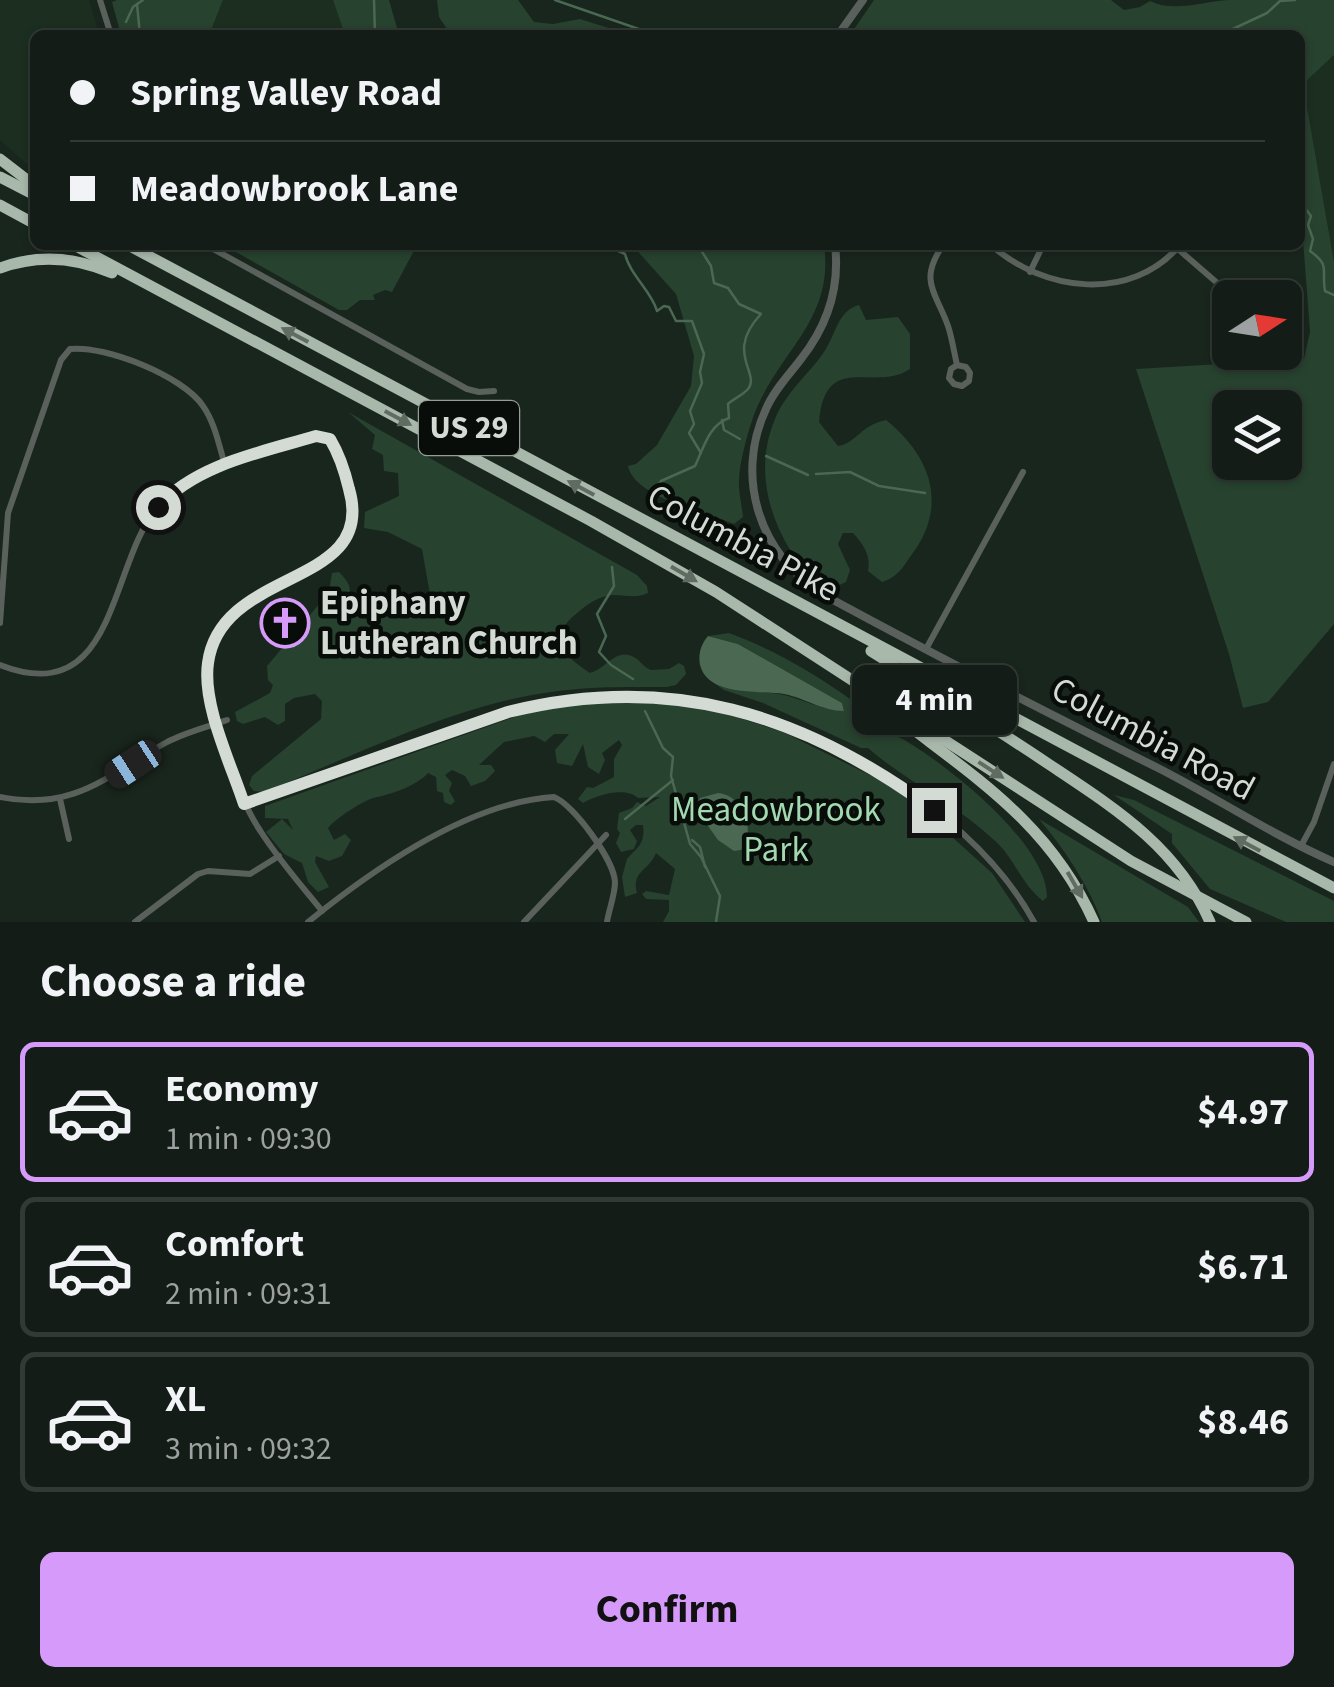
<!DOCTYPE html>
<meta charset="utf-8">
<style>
body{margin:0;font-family:"Source Sans 3",sans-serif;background:#202923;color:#f1f3f6;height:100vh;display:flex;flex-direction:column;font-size:38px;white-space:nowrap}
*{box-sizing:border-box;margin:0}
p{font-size:32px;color:#9da1a1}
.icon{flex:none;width:55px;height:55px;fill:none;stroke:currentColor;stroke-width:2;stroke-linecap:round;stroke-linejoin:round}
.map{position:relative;height:922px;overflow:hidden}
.details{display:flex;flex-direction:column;background:#131c16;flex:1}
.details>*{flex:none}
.guide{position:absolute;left:30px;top:30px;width:1275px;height:220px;border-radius:15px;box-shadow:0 2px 8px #0004,0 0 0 2px #323a35;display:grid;align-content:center;height:220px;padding:0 40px;background:#131c16}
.needle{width:65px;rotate:78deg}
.fabs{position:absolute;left:1212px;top:280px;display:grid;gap:20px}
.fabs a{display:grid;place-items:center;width:90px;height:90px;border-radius:15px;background:#131c16;box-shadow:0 2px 8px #0004,0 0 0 2px #323a35;font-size:50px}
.end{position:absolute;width:45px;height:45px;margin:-22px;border:12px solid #d3dbd4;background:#111;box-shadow:0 0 0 5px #111}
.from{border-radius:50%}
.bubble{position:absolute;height:70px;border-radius:15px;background:#131c16;box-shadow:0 2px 8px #0004,0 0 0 2px #323a35;font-size:32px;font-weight:700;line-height:70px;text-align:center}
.car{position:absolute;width:30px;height:60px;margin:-30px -15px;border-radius:12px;box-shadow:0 0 8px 2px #0007;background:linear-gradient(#222 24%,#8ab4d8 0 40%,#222 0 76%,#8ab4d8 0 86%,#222 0)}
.guide b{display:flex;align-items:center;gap:35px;height:95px;font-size:38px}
.guide b+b{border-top:2px solid #323a35}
.guide i{width:25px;height:25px;background:#f1f3f6}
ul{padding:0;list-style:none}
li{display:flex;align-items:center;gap:30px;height:140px;margin:0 20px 15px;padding:0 20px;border:5px solid #323a35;border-radius:15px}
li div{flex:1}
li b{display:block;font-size:38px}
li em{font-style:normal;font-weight:700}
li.current{border-color:#d69bfa}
li>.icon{width:90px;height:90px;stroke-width:1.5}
h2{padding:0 40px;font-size:45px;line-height:120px}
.action{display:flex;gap:20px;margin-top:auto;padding:20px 40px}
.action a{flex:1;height:115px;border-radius:15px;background:#d69bfa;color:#111;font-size:40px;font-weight:700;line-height:115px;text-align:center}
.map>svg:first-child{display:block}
.built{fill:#1b2e20}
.green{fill:#27422f;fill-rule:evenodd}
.water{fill:#4a6852}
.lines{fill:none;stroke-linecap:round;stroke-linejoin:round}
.stream{stroke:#4a6852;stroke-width:2.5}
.minor{stroke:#5a615c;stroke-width:6}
.tertiary{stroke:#5a615c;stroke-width:8}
.motorway{stroke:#a8b8ab;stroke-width:11}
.oneway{fill:#606b62}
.route{stroke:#d3dbd4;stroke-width:12}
.labels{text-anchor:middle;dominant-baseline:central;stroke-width:9;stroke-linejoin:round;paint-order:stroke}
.shield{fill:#080d09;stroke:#969d97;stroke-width:2.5}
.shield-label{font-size:32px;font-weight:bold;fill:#d3dbd4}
.street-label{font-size:35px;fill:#d3dbd4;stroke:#080d09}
.poi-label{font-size:35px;font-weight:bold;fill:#d3dbd4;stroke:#080d09;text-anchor:start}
.park-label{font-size:35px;fill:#a2d9b1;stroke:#080d09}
</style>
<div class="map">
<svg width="1334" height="922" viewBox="0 0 1334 922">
<rect width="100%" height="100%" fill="#19261d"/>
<g class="built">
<path d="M0,0H89L99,33L35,35V171L0,140Z"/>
<path d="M223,0H333L345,35H209Z"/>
<path d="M1334,55V262L1303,84Z"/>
</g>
<g class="green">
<path d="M117,0H223L209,35H121L112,2Z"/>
<path d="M333,0H389L399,35H345Z"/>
<path d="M437,0H518L534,22L553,24L580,19L631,35H451L439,17Z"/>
<path d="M874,0H1111L1124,10L1140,7L1150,1C1174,13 1204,1 1229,0C1264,0 1299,0 1334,0V55L1303,84L1334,262V624L1268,702L1243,708L1229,654L1136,369L1304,359L1310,332L1300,200V35H850ZM1230,408H1285V462H1230Z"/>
<path d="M231,245H417L392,292L385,290L373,295L375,300H360L347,310H339L236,252Z"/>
<path d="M632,245H824C835,322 776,352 753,418C747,435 740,461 739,479C738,491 742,505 743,517L734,524C706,513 634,497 628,466L636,464L657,445L691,386L694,356L676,294Z"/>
<path d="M859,305L866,320L898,317L910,334V369C874,393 825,350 819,422L838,446C857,443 859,426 886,420C932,457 949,507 910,557C902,569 896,578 882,582L868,571C871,556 864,545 853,533H843L838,544L850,570L846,582L835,587C829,586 819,584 813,581C804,575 796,560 790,550C766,510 756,464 775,419C786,392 808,375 824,352C836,335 837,311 859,305Z"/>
<path d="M348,412L637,575L647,586L648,593C632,601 620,591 603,597C593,600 584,607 576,614C546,638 565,657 590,673C608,668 617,645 637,659C642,663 645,668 651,670L669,669L679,663L684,666L686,674L676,685L667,687C630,687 594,686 558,691C462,702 354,756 264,792L254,791L249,785L252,776L321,719L322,701L315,694L294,698L285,704V721L278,725L265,717L243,724L237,721L235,712L270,693L273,685L268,680L267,666L320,603L328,598L332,573L339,572C355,588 349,593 349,612C378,625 396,610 426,607L431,600L422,549L388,532L364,528L365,512L399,496L398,473L384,471L383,455L372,449L375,435Z"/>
<path d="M729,633C775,650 817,675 857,704C868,712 875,723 885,731C891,735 900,737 906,741C950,767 1047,844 1047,897L1043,901C1021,884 1014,857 994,840C956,804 907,782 868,748H861L763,703L724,690L707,678C731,693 762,689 788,696C807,701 823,711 844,710L842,703L738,644L708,636Z"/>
<path d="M636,700L706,707L783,732L900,790L992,873L1025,922H663L669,911V900L646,899L642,894L646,891L669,895L675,869L656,853C649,871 631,871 637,893L625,897L622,877L627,859C638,846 645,845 643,825H636L630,830L637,841L634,849L621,852L616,843L620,833L617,829L619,813L632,808L637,802L646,806L660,797L638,798C625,787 600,794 583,803L578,799L587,787L593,788L614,777V759L622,745L619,740L602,753L605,760L599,774L588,767L583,744L572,766L557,763L555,750L569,734H554L545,742L534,736L504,742L479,765H491L495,771L485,781L471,786L465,776L452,770L445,775L452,783L449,791L455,801L451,805L444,802L443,793L437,791L436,777L428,773C416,786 392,794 377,797C365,799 335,819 328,828L334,840L345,834L351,840L342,856L329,861L316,856L315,862L329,887L318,892L308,882L302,863L284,854L266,832L282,819L293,830L288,819L265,818V806L531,711L568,704Z"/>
<path d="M1114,795L1134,800L1334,901V922H1286L1210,889L1172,843V834Z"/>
<path d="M1039,819L1188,907L1199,922H1102C1088,884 1065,850 1039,819Z"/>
</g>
<g class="water">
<path d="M708,636L738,644L842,703L844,711C822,711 805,698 784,694C760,690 708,697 700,665C698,654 701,644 708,636Z"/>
<path d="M718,793C743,795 757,831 741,850L734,851L718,840L696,809L700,798Z"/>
</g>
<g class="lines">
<g class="stream">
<path d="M374,0L375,35"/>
<path d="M555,0L656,35"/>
<path d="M137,4L140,35"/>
<path d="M126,22L133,7L143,0"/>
<path d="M1220,35L1267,13L1280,1L1295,0"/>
<path d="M1300,190L1304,196L1302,204L1311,216L1308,225L1313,239L1310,251C1331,266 1321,269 1325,291L1334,295"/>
<path d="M613,245L614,249L625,254C630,275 652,292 657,311L664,306L669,307L676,321H692L704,354L700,372L702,383L690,411L694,424L689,433L701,453"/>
<path d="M722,420L724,430L740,439"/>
<path d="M766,456L808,475"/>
<path d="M816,474L850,472L879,486L925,493"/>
<path d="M647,500L661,481L695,466C704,447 709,425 729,418L728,404C733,399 743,395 748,389C761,373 724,353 761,314L739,304L728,288L714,283L711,266L699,247L674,245"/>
<path d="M612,567L614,586L597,614L606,636L599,652L611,665L633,679"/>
<path d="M645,711L663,748L673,757L671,776L690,844L701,857L720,896L716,922"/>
<path d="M625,819L673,780"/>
<path d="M692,840L700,847L705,867"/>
</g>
<g class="minor">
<path d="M100,0L111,35"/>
<path d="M206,245L467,389L479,392L494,391"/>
<path d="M943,245C918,281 936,292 948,326C952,338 954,352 957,365L951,369L949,378L954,384L962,386L969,381L970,373L966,367L957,365"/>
<path d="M991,245C1044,292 1131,303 1180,245"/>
<path d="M1178,249L1223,288L1229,284L1238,287L1241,298"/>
<path d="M1030,272L1043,245"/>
<path d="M1223,288L1221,299L1230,305"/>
<path d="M0,623L8,513L61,360L70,349C105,345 183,376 203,406C215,423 219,446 225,465"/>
<path d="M926,649L1023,472"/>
<path d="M0,665C118,711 108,564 159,505C184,477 219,467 253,456C275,449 304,433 326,436C338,449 343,468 348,485C378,585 240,568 213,644C197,688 235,794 261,832C279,860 301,885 322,911"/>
<path d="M0,797C74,812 108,775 167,742C186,732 207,727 227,720"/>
<path d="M60,799L69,839"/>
<path d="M245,804C477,722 632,630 870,767C935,804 998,856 1034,922"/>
<path d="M1301,846L1314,822L1334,764"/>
<path d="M135,922L198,874L208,871L250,874L279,856"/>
<path d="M308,922C372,870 469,802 554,797C573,804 614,860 615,882C615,895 609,909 607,922"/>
<path d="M524,922L606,835"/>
</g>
<g class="tertiary">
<path d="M838,35L863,0"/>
<path d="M835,245C840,287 827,326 801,359C789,375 774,390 766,409C734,478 760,556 824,595C934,655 1046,712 1158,768C1217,798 1272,835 1334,862"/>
</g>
<g class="motorway">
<path d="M0,159L35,186"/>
<path d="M0,177L35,195"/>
<path d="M0,205L35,224"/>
<path d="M74,245L591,521L716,592L1131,861L1246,922"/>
<path d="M128,245L1334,888"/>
<path d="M0,268C38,254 75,257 112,273"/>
<path d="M871,651C930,688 989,724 1047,763C1113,807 1177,846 1210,922"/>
<path d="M892,713C975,778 1049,822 1094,922"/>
</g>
</g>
<defs><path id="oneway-solid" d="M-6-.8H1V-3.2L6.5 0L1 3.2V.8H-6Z" transform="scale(2.5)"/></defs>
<g class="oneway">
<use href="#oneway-solid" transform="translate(295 335) rotate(-152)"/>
<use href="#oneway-solid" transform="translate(398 418) rotate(28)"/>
<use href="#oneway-solid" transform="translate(581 488) rotate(-152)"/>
<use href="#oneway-solid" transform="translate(684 574) rotate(30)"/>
<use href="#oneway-solid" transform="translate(991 770) rotate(33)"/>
<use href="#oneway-solid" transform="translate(1247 844) rotate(-152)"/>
<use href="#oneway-solid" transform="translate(1075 885) rotate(60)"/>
</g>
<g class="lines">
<path class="route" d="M158,507C196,464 263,452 316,436L330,439C339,454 345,472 349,489C378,589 221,566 208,663C202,705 231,764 244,804L508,712C669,672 802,713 934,810"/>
</g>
<defs>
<g id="church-ring" transform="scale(2.5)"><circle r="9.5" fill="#080d09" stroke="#d69bfa" stroke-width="1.5"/><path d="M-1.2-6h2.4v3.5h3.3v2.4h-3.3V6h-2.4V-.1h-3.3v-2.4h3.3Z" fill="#d69bfa"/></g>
</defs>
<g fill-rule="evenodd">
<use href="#church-ring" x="285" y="623"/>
</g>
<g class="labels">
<rect class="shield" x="419" y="401" width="100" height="54" rx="8"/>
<g class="shield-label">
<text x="469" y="428">US 29</text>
</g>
<g class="street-label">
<text transform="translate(743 543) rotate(28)">Columbia Pike</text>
<text transform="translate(1153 739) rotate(28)">Columbia Road</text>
</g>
<g class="poi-label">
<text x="320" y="603">Epiphany<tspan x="320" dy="40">Lutheran Church</tspan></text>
</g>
<g class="park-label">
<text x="776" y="810">Meadowbrook<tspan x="776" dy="40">Park</tspan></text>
</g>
</g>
</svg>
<div class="fabs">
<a><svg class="needle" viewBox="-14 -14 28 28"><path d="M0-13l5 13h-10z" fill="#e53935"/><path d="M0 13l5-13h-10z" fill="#9da1a1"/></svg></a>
<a><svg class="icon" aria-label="layers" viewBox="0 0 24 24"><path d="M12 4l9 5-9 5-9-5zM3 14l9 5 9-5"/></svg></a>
</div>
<i class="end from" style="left:158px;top:507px"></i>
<i class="end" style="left:934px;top:810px"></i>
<div class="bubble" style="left:852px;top:665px;width:165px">4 min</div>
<i class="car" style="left:133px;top:764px;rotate:237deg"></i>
<div class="guide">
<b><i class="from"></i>Spring Valley Road</b>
<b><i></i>Meadowbrook Lane</b>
</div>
</div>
<section class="details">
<h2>Choose a ride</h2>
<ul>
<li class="current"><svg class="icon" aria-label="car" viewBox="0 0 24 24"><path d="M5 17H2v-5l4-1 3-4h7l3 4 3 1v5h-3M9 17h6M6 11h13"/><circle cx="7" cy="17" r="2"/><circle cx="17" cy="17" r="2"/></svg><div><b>Economy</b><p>1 min · 09:30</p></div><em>$4.97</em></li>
<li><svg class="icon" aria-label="car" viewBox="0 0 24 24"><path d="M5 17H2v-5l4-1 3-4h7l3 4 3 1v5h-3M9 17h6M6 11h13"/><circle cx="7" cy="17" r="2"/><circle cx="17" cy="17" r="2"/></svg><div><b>Comfort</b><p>2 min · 09:31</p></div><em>$6.71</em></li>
<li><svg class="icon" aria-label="car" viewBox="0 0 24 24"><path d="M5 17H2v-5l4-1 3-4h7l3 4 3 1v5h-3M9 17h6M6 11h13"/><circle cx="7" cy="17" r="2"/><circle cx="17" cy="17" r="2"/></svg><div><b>XL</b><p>3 min · 09:32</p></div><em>$8.46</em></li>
</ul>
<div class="action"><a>Confirm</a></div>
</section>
